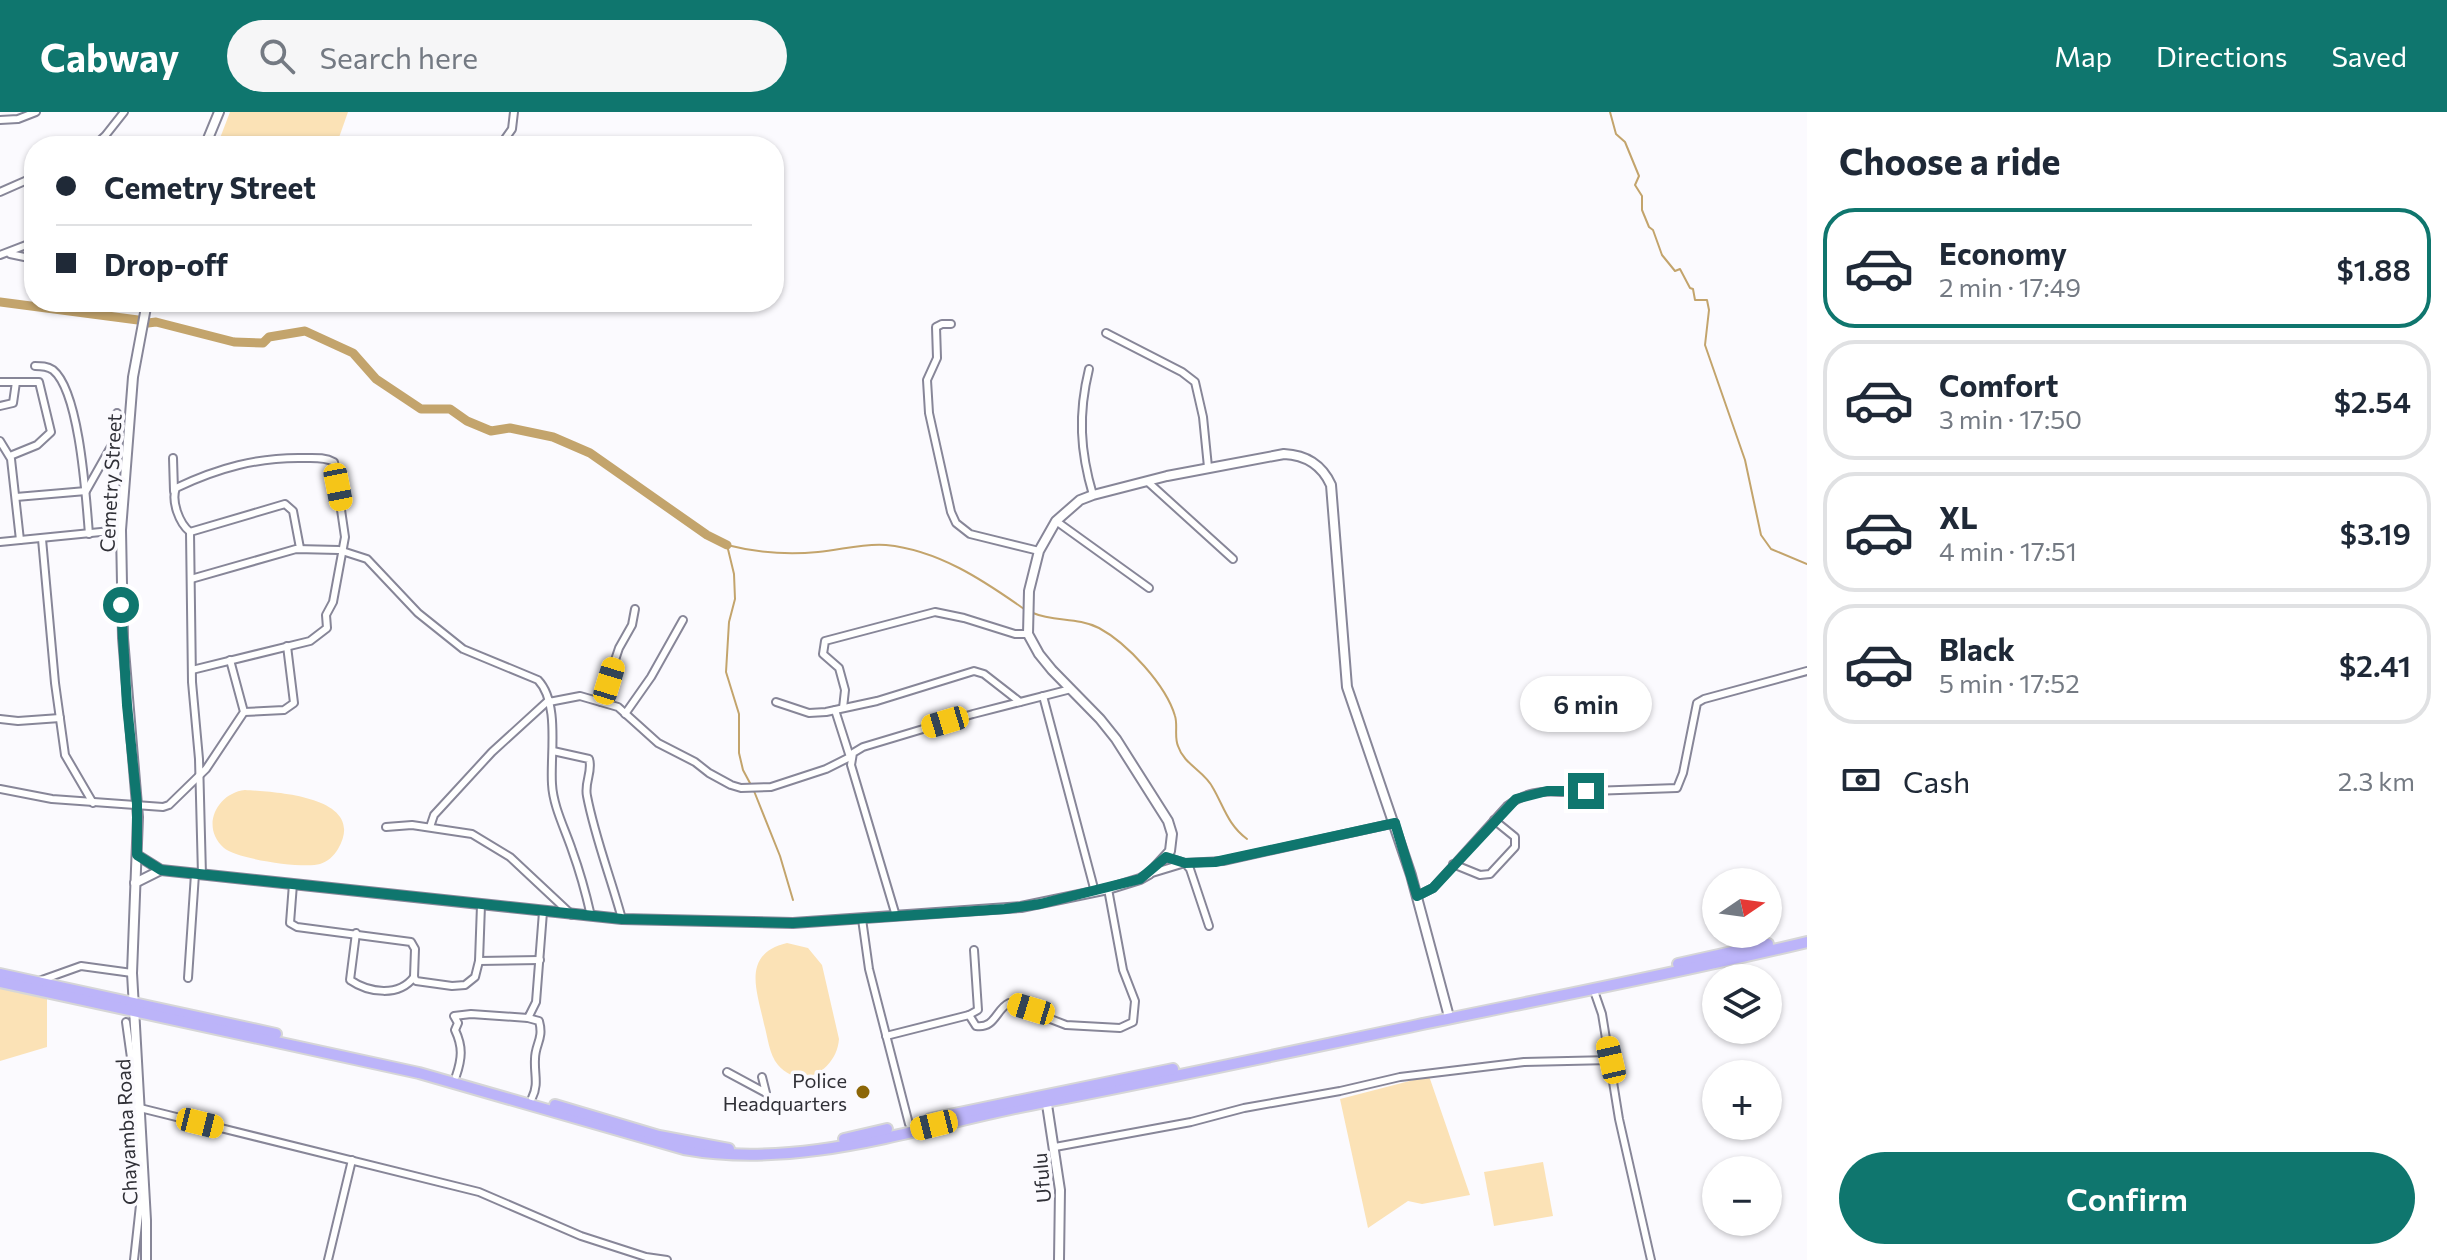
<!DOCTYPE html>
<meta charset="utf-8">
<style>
body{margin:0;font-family:Commissioner,sans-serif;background:#f6f6f7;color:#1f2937;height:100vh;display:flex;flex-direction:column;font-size:30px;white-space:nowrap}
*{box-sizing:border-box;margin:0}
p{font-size:26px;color:#747a83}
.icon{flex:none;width:44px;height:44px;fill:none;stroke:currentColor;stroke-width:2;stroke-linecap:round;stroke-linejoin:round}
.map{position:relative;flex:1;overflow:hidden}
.sheet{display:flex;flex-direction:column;background:#fff;width:640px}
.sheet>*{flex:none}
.hud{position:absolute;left:24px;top:24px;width:760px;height:176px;border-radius:32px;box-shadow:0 2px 6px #0004;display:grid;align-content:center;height:176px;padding:0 32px;background:#fff}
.needle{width:52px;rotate:77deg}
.tools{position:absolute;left:1702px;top:756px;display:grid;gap:16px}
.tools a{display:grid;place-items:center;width:80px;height:80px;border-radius:50%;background:#fff;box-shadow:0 2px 6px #0004;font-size:40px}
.end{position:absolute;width:36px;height:36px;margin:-18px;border:10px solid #0f766e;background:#fff;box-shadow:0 0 0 4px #fff}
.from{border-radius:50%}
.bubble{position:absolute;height:56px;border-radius:28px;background:#fff;box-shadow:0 2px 6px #0004;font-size:26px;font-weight:600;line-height:56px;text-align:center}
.car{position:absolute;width:24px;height:48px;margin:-24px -12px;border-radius:10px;box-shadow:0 0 6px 2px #0007;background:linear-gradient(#f5c518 24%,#345 0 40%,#f5c518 0 76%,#345 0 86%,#f5c518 0)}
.hud b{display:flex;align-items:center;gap:28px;height:76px;font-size:30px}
.hud b+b{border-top:2px solid #e0e1e3}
.hud i{width:20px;height:20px;background:#1f2937}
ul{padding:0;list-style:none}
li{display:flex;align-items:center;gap:24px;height:120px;margin:0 16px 12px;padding:0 16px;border:4px solid #e0e1e3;border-radius:32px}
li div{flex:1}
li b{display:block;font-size:30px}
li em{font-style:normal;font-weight:600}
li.selected{border-color:#0f766e}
li>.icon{width:72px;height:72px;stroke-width:1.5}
h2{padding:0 32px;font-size:36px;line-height:96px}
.pay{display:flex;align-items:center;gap:20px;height:88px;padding:0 32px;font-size:30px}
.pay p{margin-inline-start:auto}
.button{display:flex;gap:16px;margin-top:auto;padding:16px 32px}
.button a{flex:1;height:92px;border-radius:48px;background:#0f766e;color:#fff;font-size:32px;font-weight:600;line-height:92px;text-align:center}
header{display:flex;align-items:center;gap:48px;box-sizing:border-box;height:112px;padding:0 40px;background:#0f766e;color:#fff}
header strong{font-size:38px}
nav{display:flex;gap:44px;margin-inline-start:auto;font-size:28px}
.search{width:560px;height:72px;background:#f6f6f7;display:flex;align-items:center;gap:20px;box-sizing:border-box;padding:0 28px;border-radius:44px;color:#747a83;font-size:30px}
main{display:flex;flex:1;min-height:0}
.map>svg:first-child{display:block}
.green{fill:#fbe2b6}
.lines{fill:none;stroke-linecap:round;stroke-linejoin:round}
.stream{stroke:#c3a46c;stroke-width:2}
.river{stroke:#c3a46c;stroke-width:9}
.street-casing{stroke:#878698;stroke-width:10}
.secondary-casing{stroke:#878698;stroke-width:12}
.highway-casing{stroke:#d6d6d7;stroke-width:14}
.street{stroke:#fff;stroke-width:6}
.secondary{stroke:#fff;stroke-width:8}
.highway{stroke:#bcb4f9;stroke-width:10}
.route{stroke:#0f766e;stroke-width:10}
.poi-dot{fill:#8c6607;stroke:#fbfafe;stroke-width:3}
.labels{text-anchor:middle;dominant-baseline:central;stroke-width:7;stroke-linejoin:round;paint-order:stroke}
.street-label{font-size:20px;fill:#303037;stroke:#fbfafe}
.poi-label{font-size:20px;fill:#303037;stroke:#fbfafe;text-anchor:end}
</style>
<header>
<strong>Cabway</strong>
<div class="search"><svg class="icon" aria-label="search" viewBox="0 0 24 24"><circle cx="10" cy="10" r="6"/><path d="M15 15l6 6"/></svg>Search here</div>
<nav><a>Map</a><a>Directions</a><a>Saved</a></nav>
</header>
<main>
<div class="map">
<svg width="1807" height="1148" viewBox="0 0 1807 1148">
<rect width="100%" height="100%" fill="#fbfafe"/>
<g class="green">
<path d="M230,0H348L336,34H217Z"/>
<path d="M245,678C274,680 369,684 338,737C334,744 327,750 320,752C304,757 236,747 224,736C200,715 217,681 245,678Z"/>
<path d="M787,831L808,836L822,853L839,927C837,957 802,980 778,953C769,942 768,926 764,912C757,879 741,842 787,831Z"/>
<path d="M0,872L47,884V935L0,949Z"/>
<path d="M1429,964L1470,1083L1422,1092L1408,1089L1368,1116L1340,987Z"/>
<path d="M1543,1050L1553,1104L1494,1114L1484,1060Z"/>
</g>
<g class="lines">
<g class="stream">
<path d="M1610,0L1616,22L1625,30L1639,64L1635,73L1642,84V98L1649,115L1653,118L1662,143L1675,159L1680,157L1690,176L1693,177L1695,188H1707L1709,198L1705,233L1745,348L1761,423L1771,437L1807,452"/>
<path d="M727,433L734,462L735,487L729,510L726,560L739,602V641L743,658L751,673"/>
<path d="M727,433C758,441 787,443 818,440C841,438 863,431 886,433C938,438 983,468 1024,497"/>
<path d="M1033,501C1054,510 1077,505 1099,516C1127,531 1166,573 1175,604C1178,613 1174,625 1178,634C1184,653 1205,659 1213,676C1224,695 1228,713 1247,727"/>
<path d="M754,679L780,744L793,788"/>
</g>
<g class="river">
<path d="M0,190L138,208"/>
<path d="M148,211L156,210L234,230L263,231L269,225L305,219L353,241L376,267L421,297H450L467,309L491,319L510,316L553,325L590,341L707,423L727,433"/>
</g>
<g class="street-casing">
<g id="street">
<path d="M0,8L18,7L36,0"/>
<path d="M94,34L105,24L124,0"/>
<path d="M500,34L512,17L514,0"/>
<path d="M0,80L34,65"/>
<path d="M10,142L34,147"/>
<path d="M0,143L34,130"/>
<path d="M951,212H942L936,215L937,246L927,268L929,301L951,400L956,411L970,422L1039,439"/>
<path d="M1106,221L1182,260L1195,270L1203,305L1208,355"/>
<path d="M35,254C41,254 47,254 53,258C80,280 86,387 89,422"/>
<path d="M1089,257C1078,302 1080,339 1093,383"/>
<path d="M0,270H39L51,320L37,333L10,344"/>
<path d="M0,294L13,291L16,270"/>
<path d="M0,329L11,347L20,428"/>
<path d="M173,346L174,379"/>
<path d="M1148,370L1233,447"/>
<path d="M16,385L86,379L117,324V301"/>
<path d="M1056,409L1149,476"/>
<path d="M190,420C179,411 171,389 176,376C218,356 258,345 304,346C314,346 325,345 334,350L345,425L333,490L326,503L327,516L310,529L192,558"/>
<path d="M42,427L55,571L65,643L93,691"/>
<path d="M0,430L121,418"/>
<path d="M191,467L296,437L339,438L367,447L418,501L463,537L538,568C560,591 550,643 552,672C553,694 565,717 572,738C580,760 586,782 591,804"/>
<path d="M1043,584L1095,780"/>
<path d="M549,590L580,584L618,595L658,631L695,650L709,661L731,673L741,676L771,675L826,657L850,645L835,598"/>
<path d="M601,590L619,536L632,513L635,497"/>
<path d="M776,590L809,601L826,600L877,589L974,559L984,562L1020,590"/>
<path d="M843,596L845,578L839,556L823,542L825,529L935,500L964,506L1015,522H1028"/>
<path d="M244,600L284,598L294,591L287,534"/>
<path d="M625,602L651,565L683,508"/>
<path d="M0,607L18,609L60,606"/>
<path d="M553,639L589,647C593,660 584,670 587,684C595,726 611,766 622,807"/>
<path d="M0,677L52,687L163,695L169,693L206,657L244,600L230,548"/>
<path d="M386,715L412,713L472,722L510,745L572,803"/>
<path d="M430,715L434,703L492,640L549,588"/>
<path d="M1166,745L1185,751L1190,757L1209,814"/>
<path d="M1453,752L1480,763L1490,762L1515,735V725L1494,708"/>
<path d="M1152,761L1185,751L1223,749L1395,711"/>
<path d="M202,763L199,647L192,570L190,420L285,392L293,399L300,436"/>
<path d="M293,772L290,811L297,815L411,830L415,837L414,865L416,869L452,874L465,873L475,865L479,849L481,793"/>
<path d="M1417,784L1433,776L1507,694C1524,681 1541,678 1562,680L1677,676L1683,661L1697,591L1704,587L1807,559"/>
<path d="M896,804L851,653L853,641L863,635L973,602L1071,577"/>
<path d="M862,807L869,857L909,1012"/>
<path d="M356,821L350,868C369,881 399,885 414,865"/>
<path d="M479,849L540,848"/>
<path d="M188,866L195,762"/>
<path d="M39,869L81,854L132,861"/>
<path d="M1593,876L1602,902L1619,1007L1651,1148"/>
<path d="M969,903L976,914C995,917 996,897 1009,891L1066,913L1120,916L1133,910L1135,889L1123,858L1108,777"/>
<path d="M528,906L539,909C544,927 535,932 535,947C534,962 539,972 532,986"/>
<path d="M126,910L132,953L140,1093L134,1148"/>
<path d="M886,924L969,903L978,898L974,838"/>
<path d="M727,960L766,981L762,965"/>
<path d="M456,964C462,946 463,935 455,918L458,911L454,904L471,902L528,906L536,890L543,800"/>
<path d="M140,996L479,1080L581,1124L646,1145L667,1148"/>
<path d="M1055,1035L1191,1010L1244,996L1340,979L1400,965L1524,950L1611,948"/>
<path d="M328,1148L352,1048"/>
</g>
</g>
<g class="secondary-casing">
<g id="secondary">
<path d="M205,34L219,0"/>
<path d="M137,743L161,758L622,807L793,811L1021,795L1108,777L1140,767L1149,762L1170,739L1172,722L1168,709L1116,627L1100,607L1052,558L1039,542L1028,522L1029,479L1039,439L1056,409L1080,388L1093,383L1167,364L1284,342C1306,343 1322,353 1331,373L1347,575L1411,763L1448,901"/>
<path d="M135,771L161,758"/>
<path d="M1046,986L1060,1078L1059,1148"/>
<path d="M146,1148V1108L132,861L138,705L123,526L121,418L133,265L147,190"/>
</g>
</g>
<g class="highway-casing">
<g id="highway">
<path d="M1678,852L1768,832"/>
<path d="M0,862L276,922"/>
<path d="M0,870L419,961L684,1037C806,1059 926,1012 1045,990C1170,966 1294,939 1418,913C1548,886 1678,861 1807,830"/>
<path d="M555,993L659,1024L729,1037"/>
<path d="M930,1007L1173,957"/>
<path d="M844,1027L887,1017"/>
</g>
</g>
<use href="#street" class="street"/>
<use href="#secondary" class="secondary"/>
<use href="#highway" class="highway"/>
</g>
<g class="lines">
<path class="route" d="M121,493L127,593L137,692V743L161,758L622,807L793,811L1005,797L1040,792L1140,767L1166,745L1185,751L1215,750L1395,711L1417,784L1433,776L1516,687L1547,679H1586"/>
</g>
<circle class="poi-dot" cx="863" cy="980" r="8"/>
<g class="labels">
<g class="street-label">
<text transform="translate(110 371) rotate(-87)">Cemetry Street</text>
<text transform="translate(126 1020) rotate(-93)">Chayamba Road</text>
<text transform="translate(1041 1066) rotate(-95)">Ufulu</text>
</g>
<g class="poi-label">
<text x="847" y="968">Police<tspan x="847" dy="23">Headquarters</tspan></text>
</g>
</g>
</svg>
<div class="tools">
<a><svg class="needle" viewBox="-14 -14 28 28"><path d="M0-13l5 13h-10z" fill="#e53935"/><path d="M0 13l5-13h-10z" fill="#747a83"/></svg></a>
<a><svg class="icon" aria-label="layers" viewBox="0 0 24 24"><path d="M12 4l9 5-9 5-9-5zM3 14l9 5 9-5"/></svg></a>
<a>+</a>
<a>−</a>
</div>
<i class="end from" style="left:121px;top:493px"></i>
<i class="end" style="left:1586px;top:679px"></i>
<div class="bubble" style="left:1520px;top:564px;width:132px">6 min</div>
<i class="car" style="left:338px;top:375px;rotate:169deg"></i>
<i class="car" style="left:609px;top:569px;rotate:17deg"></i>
<i class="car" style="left:945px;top:610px;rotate:253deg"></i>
<i class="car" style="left:1031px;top:897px;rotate:287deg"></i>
<i class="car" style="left:1611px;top:948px;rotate:347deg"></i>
<i class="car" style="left:200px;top:1011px;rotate:104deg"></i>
<i class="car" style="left:934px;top:1013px;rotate:256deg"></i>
<div class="hud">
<b><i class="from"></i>Cemetry Street</b>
<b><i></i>Drop-off</b>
</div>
</div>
<section class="sheet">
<h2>Choose a ride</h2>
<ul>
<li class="selected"><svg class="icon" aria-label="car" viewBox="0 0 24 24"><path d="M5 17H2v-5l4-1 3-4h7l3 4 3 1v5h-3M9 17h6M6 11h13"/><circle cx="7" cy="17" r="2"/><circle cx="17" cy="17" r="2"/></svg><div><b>Economy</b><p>2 min · 17:49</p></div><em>$1.88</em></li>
<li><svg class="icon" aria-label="car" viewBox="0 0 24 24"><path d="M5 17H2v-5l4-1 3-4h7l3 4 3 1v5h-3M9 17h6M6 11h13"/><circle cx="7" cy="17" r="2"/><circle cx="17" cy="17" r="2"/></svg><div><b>Comfort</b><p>3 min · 17:50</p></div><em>$2.54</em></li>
<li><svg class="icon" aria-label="car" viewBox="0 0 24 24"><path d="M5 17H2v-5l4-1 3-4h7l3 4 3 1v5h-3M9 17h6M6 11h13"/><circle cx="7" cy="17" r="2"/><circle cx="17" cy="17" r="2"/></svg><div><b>XL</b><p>4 min · 17:51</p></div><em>$3.19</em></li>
<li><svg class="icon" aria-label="car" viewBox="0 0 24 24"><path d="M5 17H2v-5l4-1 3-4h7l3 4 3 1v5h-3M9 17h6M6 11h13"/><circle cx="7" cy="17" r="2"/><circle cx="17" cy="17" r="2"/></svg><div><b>Black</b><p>5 min · 17:52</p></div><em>$2.41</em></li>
</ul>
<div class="pay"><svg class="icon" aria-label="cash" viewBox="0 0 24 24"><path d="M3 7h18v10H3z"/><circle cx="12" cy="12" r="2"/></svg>Cash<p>2.3 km</p></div>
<div class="button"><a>Confirm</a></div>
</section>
</main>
